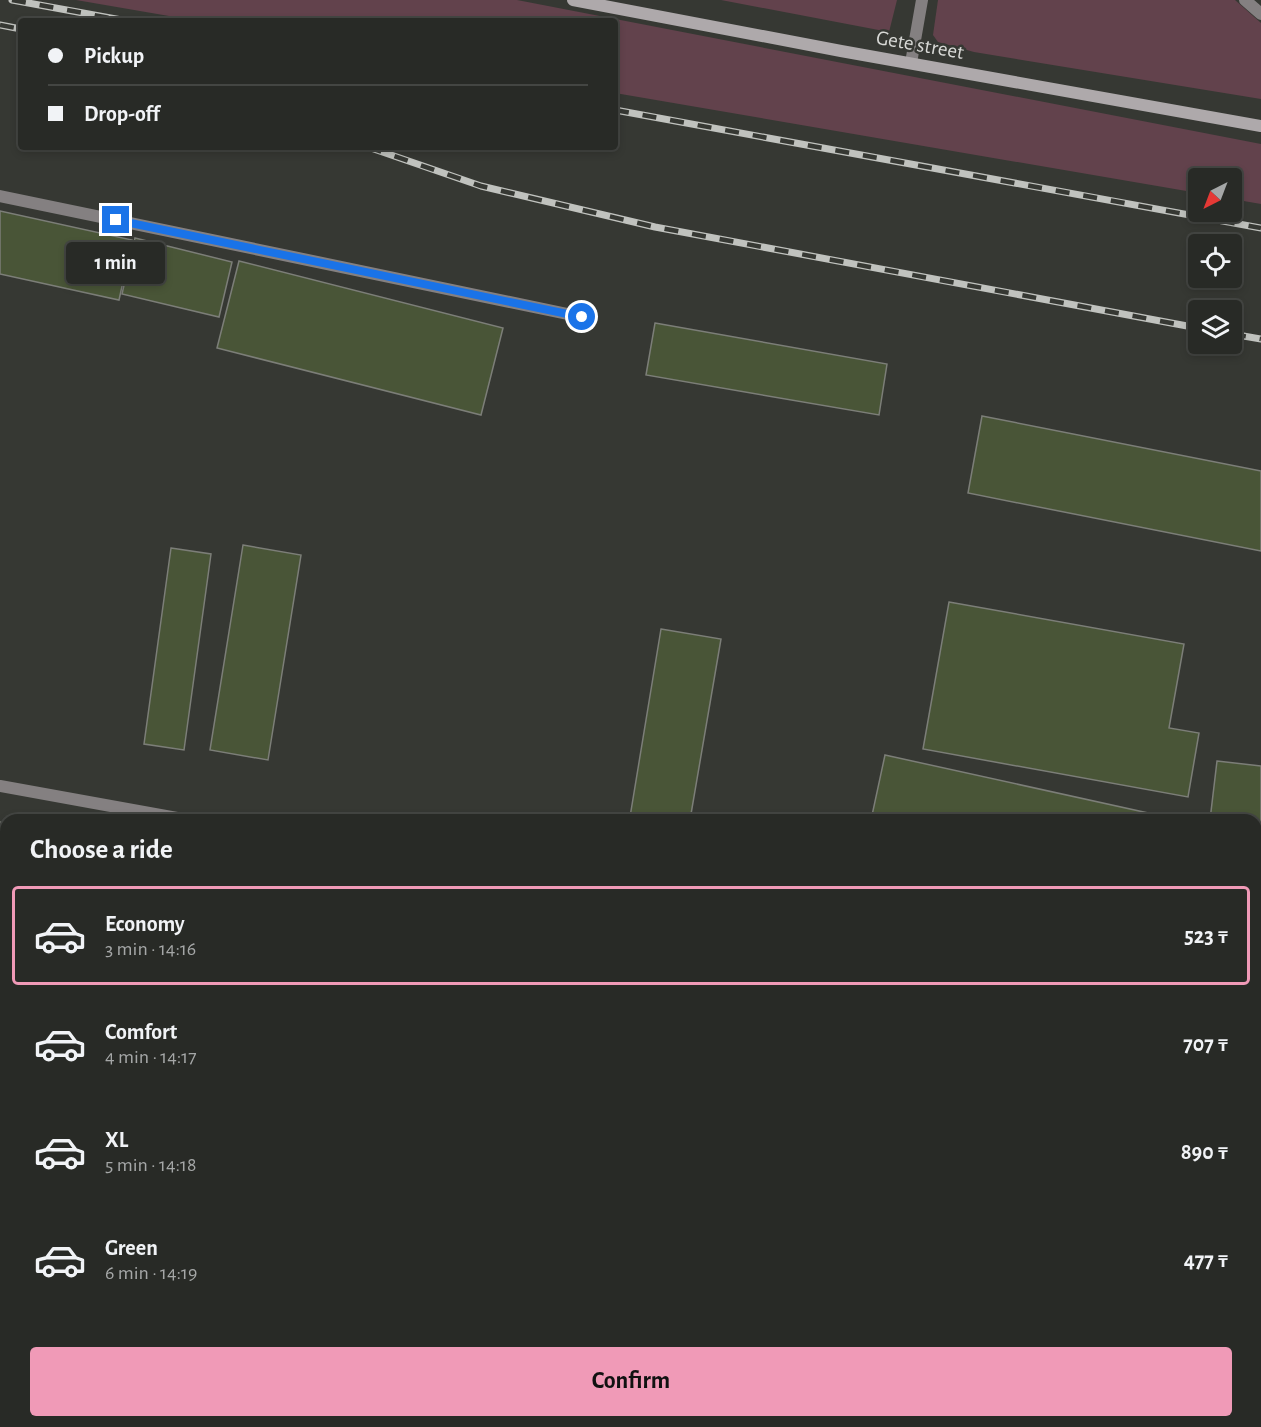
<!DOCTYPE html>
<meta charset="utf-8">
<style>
body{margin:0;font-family:"Alegreya Sans",sans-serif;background:#30322e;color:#f1f3f6;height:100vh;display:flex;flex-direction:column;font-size:22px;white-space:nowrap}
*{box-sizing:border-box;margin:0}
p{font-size:20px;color:#a5a7a7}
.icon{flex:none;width:33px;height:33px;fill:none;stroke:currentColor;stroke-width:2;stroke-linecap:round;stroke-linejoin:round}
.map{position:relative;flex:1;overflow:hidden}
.side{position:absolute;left:0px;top:814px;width:1262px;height:614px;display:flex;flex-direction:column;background:#282a26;border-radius:18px 18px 0 0;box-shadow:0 3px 9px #0003,0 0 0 2px #444643}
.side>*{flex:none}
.top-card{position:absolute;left:18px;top:18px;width:600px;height:132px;border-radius:6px;box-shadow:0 3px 9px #0003,0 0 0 2px #444643;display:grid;align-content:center;height:132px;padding:0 30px;background:#282a26}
.needle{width:39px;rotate:222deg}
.tools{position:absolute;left:1188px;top:168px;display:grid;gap:12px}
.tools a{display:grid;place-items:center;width:54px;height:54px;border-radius:6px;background:#282a26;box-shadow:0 3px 9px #0003,0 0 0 2px #444643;font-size:30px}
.end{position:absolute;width:27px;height:27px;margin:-14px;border:8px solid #1a73e8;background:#fff;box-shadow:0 0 0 3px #fff}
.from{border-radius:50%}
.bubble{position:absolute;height:42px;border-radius:6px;background:#282a26;box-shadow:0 3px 9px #0003,0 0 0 2px #444643;font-size:20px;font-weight:700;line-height:42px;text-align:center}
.top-card b{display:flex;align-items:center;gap:21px;height:57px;font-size:22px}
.top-card b+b{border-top:2px solid #444643}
.top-card i{width:15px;height:15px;background:#f1f3f6}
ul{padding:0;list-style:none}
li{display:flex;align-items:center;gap:18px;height:99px;margin:0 12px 9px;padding:0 18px;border:3px solid transparent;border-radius:6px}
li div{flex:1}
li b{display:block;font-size:22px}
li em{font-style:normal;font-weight:700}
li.active{border-color:#f09ab7}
li>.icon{width:54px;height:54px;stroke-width:1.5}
h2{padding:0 30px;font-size:27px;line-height:72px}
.cta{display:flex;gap:12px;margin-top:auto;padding:12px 30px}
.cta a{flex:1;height:69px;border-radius:6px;background:#f09ab7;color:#111;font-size:24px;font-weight:700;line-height:69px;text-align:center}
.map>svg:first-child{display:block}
.green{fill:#62424c}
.building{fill:#495537;stroke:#7c7e78;stroke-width:1.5}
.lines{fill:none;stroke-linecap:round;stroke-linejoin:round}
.lane{stroke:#848081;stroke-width:12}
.secondary{stroke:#aea9ab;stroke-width:12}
.rail-casing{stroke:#c0c2be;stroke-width:7}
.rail{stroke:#363833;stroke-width:4.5;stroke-dasharray:14;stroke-linecap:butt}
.route{stroke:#1a73e8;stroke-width:8}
.labels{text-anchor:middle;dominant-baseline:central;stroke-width:5;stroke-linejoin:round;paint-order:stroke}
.street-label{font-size:21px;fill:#d8d9d6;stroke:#363833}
</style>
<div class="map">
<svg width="1261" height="1427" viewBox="0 0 1261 1427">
<rect width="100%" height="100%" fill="#363833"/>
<g class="green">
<path d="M76,0H517L1261,144V204L1232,199V178H1198V193L615,93V21H198Z"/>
<path d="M721,0H897L889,32Z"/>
<path d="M938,0H1235L1261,23V99L974,52L938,42L933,35Z"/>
</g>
<g class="building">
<path d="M0,211L132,240L119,300L0,274Z"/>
<path d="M135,238L232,262L219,317L122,294Z"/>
<path d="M239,261L503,328L481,415L217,348Z"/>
<path d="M655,323L887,364L879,415L646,375Z"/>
<path d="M982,416L1261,471V551L968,493Z"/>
<path d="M243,545L301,555L268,760L210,750Z"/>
<path d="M171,548L211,554L184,750L144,744Z"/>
<path d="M949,602L1184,644L1169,728L1199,733L1188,797L923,749Z"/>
<path d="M661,629L721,639L690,820H651L630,817Z"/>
<path d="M885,755L1180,820H871Z"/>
<path d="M1217,761L1261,766V831L1256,830V820H1210Z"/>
<path d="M0,822L6,824V933L0,932Z"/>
<path d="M1256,963L1261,964V984L1256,1010Z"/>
<path d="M0,1070L6,1071V1113L0,1112Z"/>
<path d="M1256,1348L1261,1353V1415L1259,1417L1256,1414Z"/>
</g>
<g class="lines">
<g class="lane">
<path d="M1245,0L1261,14"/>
<path d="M911,63L922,0"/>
<path d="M0,196L582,317"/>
<path d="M0,786L188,820"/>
<path d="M0,1016L6,1017"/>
<path d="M255,1422L257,1427"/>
<path d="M474,1422L477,1427"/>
<path d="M649,1422L651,1427"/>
<path d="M776,1427L781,1422"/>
</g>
<path class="secondary" d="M573,0L841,51L1261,126"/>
<g class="rail-casing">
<g id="rail">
<path d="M12,0L127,21"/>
<path d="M0,25L21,29"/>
<path d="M615,110L1261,228"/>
<path d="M368,147L481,186L655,227L1198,328"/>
<path d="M1232,334L1261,339"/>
</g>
</g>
<use href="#rail" class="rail"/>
</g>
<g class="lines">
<path class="route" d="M116,220L582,317"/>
</g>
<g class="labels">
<g class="street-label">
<text transform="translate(920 45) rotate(10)">Gete street</text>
</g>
</g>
</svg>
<div class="tools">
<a><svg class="needle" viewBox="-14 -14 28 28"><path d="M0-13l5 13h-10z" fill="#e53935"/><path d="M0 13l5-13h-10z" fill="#a5a7a7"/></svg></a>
<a><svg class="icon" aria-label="locate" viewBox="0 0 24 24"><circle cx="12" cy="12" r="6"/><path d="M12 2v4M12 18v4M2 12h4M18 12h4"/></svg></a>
<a><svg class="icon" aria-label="layers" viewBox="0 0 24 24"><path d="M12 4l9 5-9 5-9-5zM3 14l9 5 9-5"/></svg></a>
</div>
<i class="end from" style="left:582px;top:317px"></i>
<i class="end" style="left:116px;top:220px"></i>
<div class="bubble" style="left:66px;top:242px;width:99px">1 min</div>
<div class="top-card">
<b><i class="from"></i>Pickup</b>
<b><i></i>Drop-off</b>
</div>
<section class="side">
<h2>Choose a ride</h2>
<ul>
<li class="active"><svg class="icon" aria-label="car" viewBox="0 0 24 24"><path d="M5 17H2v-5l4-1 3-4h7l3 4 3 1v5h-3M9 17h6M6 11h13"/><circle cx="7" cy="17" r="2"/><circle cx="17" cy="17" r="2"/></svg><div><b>Economy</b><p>3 min · 14:16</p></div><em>523 ₸</em></li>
<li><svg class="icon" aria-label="car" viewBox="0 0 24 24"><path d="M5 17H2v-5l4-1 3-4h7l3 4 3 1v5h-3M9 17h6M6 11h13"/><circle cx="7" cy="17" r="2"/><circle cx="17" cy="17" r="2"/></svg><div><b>Comfort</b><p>4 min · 14:17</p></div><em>707 ₸</em></li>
<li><svg class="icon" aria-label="car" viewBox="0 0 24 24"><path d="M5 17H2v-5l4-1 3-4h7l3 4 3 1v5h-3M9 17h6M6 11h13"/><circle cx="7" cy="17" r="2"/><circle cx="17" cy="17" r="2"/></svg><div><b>XL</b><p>5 min · 14:18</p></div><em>890 ₸</em></li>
<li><svg class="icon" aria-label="car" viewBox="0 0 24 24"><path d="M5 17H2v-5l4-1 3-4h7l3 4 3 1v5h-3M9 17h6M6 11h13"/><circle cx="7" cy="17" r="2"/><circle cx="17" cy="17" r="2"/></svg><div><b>Green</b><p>6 min · 14:19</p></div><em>477 ₸</em></li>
</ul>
<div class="cta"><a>Confirm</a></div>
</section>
</div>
